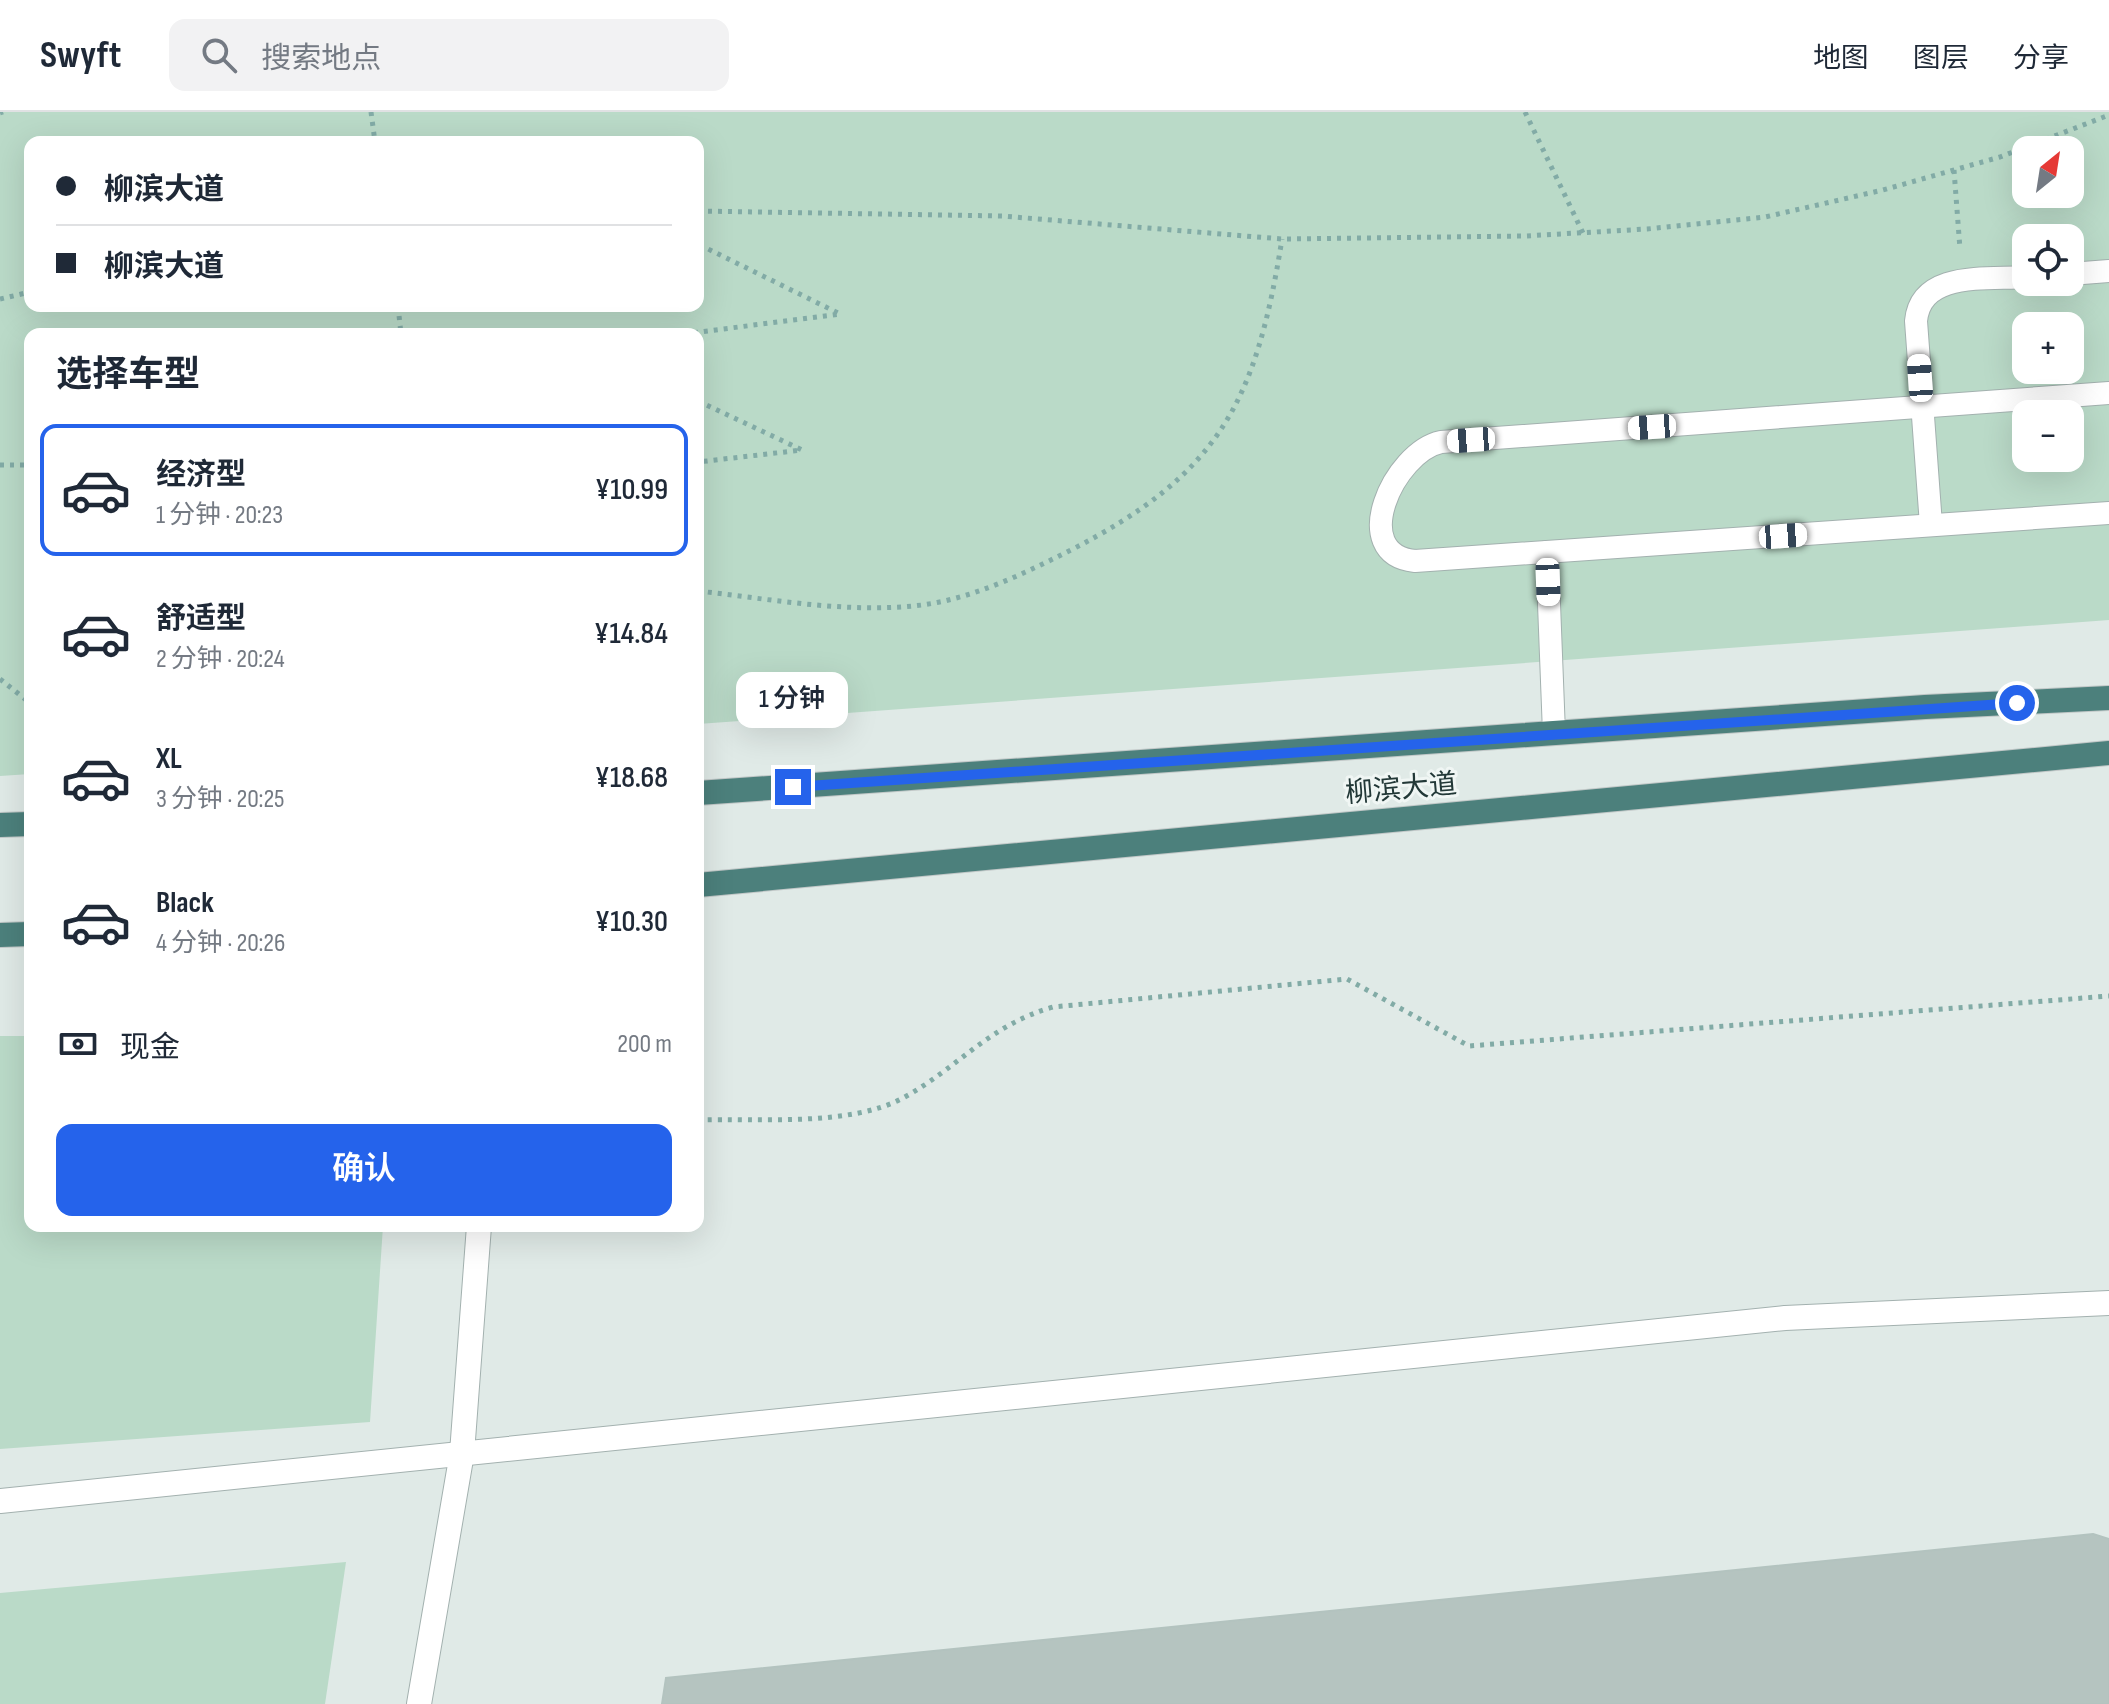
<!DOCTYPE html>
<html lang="zh">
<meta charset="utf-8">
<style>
body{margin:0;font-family:"Sofia Sans Condensed","Noto Sans SC",sans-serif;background:#f2f2f3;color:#1f2937;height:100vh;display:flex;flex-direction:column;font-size:30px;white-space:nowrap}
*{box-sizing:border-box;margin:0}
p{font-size:26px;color:#747a83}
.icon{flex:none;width:44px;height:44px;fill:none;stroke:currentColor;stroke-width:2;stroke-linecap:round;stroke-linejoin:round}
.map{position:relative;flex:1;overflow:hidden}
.sheet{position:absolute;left:24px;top:216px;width:680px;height:904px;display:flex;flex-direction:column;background:#fff;border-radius:16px;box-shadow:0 8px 32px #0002}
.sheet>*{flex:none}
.guide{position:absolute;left:24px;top:24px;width:680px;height:176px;border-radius:16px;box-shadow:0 8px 32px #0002;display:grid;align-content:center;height:176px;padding:0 32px;background:#fff}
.needle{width:52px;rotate:30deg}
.fabs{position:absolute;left:2012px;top:24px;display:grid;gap:16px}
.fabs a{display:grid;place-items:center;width:72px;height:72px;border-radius:16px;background:#fff;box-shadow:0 8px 32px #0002;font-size:40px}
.end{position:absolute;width:36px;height:36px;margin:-18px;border:10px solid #2563eb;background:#fff;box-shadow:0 0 0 4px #fff}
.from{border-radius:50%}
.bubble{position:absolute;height:56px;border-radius:16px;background:#fff;box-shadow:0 8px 32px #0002;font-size:26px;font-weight:600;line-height:56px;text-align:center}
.car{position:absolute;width:24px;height:48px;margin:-24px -12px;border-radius:10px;box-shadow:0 0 6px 2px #0007;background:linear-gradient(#fff 24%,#345 0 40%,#fff 0 76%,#345 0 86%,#fff 0)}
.guide b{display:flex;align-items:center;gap:28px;height:76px;font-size:30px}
.guide b+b{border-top:2px solid #e0e1e3}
.guide i{width:20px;height:20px;background:#1f2937}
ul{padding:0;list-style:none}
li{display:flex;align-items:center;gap:24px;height:132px;margin:0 16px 12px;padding:0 16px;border:4px solid transparent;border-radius:16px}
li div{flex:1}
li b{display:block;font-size:30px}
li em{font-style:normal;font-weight:600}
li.on{border-color:#2563eb}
li>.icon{width:72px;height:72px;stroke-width:1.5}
h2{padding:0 32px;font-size:36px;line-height:96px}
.pay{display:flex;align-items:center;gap:20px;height:88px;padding:0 32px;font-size:30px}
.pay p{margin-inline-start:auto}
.cta{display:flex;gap:16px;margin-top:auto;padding:16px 32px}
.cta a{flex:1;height:92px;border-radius:16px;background:#2563eb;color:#fff;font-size:32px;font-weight:600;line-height:92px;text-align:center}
header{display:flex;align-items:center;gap:48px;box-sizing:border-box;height:112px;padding:0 40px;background:#fff;border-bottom:2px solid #e0e1e3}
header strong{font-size:38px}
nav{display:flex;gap:44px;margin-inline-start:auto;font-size:28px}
.search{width:560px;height:72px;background:#f2f2f3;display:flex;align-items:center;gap:20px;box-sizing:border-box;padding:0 28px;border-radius:16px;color:#747a83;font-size:30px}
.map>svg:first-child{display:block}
.green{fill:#badac8;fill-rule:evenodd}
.building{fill:#b5c4c0;stroke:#b3c3bf;stroke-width:2}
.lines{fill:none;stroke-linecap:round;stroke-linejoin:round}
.service-casing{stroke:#a3b1af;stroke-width:24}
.minor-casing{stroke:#a3b1af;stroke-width:26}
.trunk-casing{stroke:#c1c7c7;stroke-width:26}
.path{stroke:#82aba6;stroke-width:5;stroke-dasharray:4 6;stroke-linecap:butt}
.service{stroke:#fff;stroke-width:22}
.minor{stroke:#fff;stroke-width:24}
.trunk{stroke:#4c807c;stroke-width:24}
.route{stroke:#2563eb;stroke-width:10}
.labels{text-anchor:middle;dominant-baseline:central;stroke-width:6;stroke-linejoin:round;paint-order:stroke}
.street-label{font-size:28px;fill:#223837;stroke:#f0f6f4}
</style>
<header>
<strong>Swyft</strong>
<div class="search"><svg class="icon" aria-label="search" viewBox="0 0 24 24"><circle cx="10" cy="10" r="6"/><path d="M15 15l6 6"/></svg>搜索地点</div>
<nav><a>地图</a><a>图层</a><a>分享</a></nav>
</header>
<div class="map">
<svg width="2109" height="1592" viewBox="0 0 2109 1592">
<rect width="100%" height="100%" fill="#e0eae7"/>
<g class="green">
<path d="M0,0H2109V508L698,612V222H30V662L0,664ZM30,30H698V194H30ZM2026,38H2070V82H2026ZM2026,126H2070V170H2026ZM2026,214H2070V258H2026ZM2026,302H2070V346H2026Z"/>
<path d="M0,924H30V1114H383L370,1310L0,1337Z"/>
<path d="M346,1450L325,1592H0V1481Z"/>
</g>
<path class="building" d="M2093,1422L2109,1427V1592H662L666,1566Z"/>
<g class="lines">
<g class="service-casing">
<g id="service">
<path d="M2070,162L2109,159"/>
<path d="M2109,281L1441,330C1394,340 1347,442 1415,449L2109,401"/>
<path d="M1931,413L1916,209C1921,158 1988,168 2026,165"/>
<path d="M1547,440L1554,621"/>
</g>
</g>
<g class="minor-casing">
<g id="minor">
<path d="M0,1389L1785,1206L2109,1191"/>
<path d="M419,1592L462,1341L479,1114"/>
</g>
</g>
<g class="trunk-casing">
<g id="trunk">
<path d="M698,681L1925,595L2109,586"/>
<path d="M0,713L30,712"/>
<path d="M698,773L2109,641"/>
<path d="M0,823L30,822"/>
</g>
</g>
<g class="path">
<path d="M371,0L375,30"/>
<path d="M1525,0L1583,121"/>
<path d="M0,1L3,0"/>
<path d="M1954,58L1960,137"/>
<path d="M698,99L1002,104L1282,127L1525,124L1647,117L1765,105L1883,78L2000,45L2109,3"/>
<path d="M0,187L30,180"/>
<path d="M398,194L401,222"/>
<path d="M684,222L840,202L698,132"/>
<path d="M698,289L802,338L698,350"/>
<path d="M0,353H30"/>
<path d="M698,479C771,487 848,502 922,493C974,486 1023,462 1069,439C1220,362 1256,290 1282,127"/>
<path d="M0,567L30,591"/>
<path d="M698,1008C758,1006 849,1015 903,986C958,956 989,913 1053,895L1347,867L1469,934L2109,884"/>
</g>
<use href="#service" class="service"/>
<use href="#minor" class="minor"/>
<use href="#trunk" class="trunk"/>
</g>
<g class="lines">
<path class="route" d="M793,675L2017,591"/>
</g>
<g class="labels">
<g class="street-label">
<text transform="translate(1401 677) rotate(-5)">柳滨大道</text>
</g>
</g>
</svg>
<div class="fabs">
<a><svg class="needle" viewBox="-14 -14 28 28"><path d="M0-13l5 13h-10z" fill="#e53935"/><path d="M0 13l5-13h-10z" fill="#747a83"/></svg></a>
<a><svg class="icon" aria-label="locate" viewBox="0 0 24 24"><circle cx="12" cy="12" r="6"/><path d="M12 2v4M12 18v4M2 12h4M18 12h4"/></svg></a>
<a>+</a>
<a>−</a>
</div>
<i class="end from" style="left:2017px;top:591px"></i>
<i class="end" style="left:793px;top:675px"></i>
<div class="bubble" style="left:736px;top:560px;width:112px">1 分钟</div>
<i class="car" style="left:1920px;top:266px;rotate:356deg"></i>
<i class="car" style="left:1652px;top:315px;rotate:266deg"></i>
<i class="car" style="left:1471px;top:328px;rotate:266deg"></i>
<i class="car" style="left:1783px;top:424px;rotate:86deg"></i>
<i class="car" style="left:1548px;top:470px;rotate:178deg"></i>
<div class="guide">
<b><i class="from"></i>柳滨大道</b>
<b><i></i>柳滨大道</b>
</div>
<section class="sheet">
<h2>选择车型</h2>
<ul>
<li class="on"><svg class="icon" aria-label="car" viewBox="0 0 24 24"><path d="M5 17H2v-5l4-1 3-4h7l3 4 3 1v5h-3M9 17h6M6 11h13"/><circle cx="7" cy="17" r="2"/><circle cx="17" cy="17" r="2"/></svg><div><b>经济型</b><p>1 分钟 · 20:23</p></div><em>¥10.99</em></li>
<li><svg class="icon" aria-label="car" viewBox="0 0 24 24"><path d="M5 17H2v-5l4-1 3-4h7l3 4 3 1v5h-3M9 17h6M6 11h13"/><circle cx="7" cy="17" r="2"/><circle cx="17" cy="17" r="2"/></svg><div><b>舒适型</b><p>2 分钟 · 20:24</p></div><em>¥14.84</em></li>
<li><svg class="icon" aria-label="car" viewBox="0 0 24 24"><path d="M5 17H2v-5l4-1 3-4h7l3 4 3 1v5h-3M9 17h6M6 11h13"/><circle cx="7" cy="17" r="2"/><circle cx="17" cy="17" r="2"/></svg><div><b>XL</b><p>3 分钟 · 20:25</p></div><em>¥18.68</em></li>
<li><svg class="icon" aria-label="car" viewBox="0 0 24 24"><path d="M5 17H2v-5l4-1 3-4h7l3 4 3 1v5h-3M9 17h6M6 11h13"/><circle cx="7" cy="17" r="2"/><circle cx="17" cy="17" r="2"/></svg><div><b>Black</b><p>4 分钟 · 20:26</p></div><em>¥10.30</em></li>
</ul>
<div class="pay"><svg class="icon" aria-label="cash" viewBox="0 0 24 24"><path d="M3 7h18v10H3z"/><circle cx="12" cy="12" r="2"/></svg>现金<p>200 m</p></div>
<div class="cta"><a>确认</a></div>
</section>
</div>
